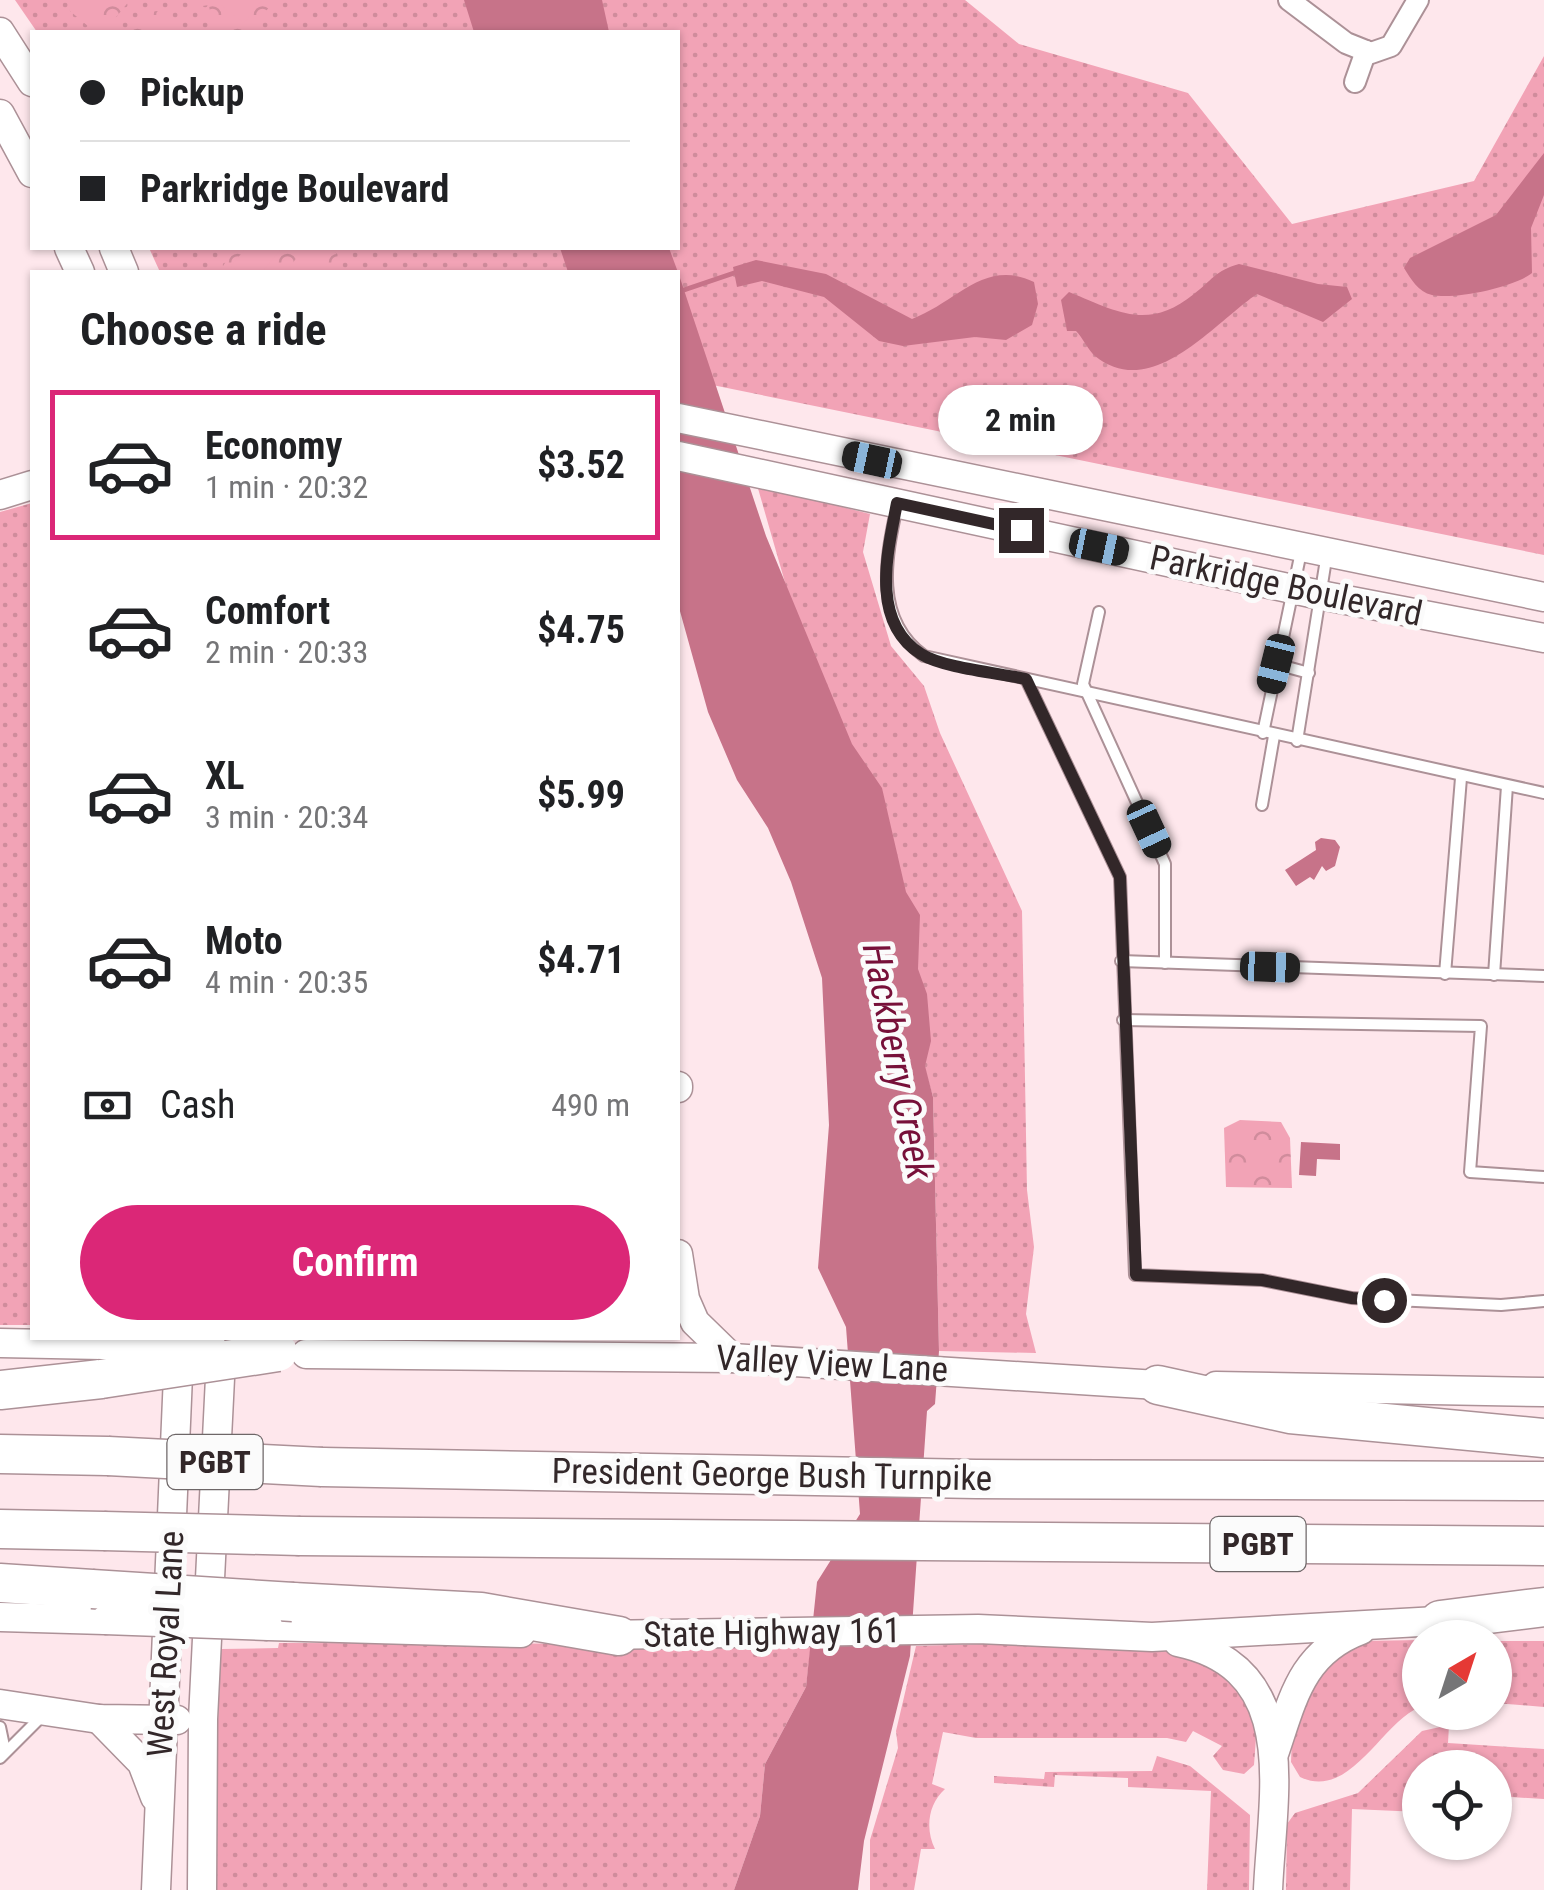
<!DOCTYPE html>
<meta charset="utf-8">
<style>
body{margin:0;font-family:"Roboto Condensed",sans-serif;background:#f2f2f2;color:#202124;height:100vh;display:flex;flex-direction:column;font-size:38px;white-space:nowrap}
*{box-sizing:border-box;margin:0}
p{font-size:32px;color:#757577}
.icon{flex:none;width:55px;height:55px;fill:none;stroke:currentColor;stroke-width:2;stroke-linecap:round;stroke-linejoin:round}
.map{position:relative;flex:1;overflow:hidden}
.drawer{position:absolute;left:30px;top:270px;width:650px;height:1070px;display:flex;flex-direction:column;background:#fff;border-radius:0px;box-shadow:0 2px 8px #0004}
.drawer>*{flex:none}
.hud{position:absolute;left:30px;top:30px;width:650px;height:220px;border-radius:0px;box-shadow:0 2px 8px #0004;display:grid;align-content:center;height:220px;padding:0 50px;background:#fff}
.needle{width:65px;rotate:39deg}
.fabs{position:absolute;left:1402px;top:1620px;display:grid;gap:20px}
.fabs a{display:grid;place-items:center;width:110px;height:110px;border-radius:50%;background:#fff;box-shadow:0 2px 8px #0004;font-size:50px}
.end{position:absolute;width:45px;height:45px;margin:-22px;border:12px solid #322729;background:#fff;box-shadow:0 0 0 5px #fff}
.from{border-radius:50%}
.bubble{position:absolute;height:70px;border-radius:35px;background:#fff;box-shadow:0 2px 8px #0004;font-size:32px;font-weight:700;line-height:70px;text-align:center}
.car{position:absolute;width:30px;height:60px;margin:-30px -15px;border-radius:12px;box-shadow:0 0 8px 2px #0007;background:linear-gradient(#222 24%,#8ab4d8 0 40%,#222 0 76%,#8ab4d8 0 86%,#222 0)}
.hud b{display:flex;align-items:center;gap:35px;height:95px;font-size:38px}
.hud b+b{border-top:2px solid #e0e0e0}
.hud i{width:25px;height:25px;background:#202124}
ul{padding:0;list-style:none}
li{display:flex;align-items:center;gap:30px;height:150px;margin:0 20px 15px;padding:0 30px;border:5px solid transparent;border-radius:0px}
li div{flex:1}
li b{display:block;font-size:38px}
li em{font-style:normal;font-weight:700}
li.selected{border-color:#db2777}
li>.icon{width:90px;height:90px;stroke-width:1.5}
h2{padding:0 50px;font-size:45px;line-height:120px}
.pay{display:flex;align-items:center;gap:25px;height:110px;padding:0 50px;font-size:38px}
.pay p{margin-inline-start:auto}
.action{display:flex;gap:20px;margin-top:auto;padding:20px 50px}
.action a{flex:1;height:115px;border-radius:60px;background:#db2777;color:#fff;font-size:40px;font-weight:700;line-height:115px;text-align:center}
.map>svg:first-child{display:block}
.grass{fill:url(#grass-dots)}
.forest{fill:url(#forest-crowns)}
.pitch{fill:#f2a3b6}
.water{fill:#c77389}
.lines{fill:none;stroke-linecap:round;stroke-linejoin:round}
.stream{stroke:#c77389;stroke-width:5}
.lane-casing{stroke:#ac9197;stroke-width:14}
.street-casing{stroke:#ac9197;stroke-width:24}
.secondary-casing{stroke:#ac9197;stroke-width:31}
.highway-casing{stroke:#ac9197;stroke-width:41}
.lane{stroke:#fff;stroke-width:10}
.street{stroke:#fff;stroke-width:20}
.secondary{stroke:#fff;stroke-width:28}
.highway{stroke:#fff;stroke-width:38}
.secondary-bridge-casing{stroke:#ac9197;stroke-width:31;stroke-linecap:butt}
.highway-bridge-casing{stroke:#ac9197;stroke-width:41;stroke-linecap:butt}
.secondary-bridge{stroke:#fff;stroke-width:28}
.highway-bridge{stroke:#fff;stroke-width:38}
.route{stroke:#322729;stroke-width:12}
.labels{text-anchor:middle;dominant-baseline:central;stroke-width:10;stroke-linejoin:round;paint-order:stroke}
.shield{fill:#fbfbfb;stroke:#6e6768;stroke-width:2.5}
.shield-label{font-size:32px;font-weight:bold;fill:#322729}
.street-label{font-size:35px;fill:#322729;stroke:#fbfbfb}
.water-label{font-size:38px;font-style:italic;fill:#771039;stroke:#fbfbfb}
</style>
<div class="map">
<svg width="1544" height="1890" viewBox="0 0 1544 1890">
<defs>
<pattern id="grass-dots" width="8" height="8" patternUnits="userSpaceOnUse" patternTransform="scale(2.5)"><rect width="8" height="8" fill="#f2a3b6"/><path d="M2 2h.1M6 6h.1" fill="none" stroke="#d08c9c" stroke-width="1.8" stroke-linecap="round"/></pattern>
<pattern id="forest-crowns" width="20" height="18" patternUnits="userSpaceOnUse" patternTransform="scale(2.5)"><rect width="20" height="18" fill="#f2a3b6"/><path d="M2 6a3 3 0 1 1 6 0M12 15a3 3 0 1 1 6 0" fill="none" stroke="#d08c9c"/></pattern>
</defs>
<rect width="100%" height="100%" fill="#fee7ec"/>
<g class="grass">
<path d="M15,0H965L1019,44L1188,93L1292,224L1474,181L1544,56V555L678,378V272H160L149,248H678V32H37Z"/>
<path d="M757,485L870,514L863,552L891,646L924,686L940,733L1022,911L1027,1190L1034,1247L1026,1314L1036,1353L939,1351L933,1097Z"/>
<path d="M32,503V1325H0V512Z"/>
<path d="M1420,1640V1707C1381,1723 1350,1801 1300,1777L1291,1762L1293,1713L1303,1681L1361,1641Z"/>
<path d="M1495,1641H1544V1707L1495,1703Z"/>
<path d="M279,1643L811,1644L806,1687L765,1764L760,1816L734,1890H211L221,1649L278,1648Z"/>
<path d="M1016,1643L1190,1651L1225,1665L1257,1724L1254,1765L1244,1774L1223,1770L1213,1756L1222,1746L1193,1731L1186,1742L1167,1738H976L943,1732L932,1784L945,1789C928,1804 925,1829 935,1849H921L914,1890H870V1840L898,1748L896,1731L916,1646Z"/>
<path d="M1449,1725L1448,1743L1544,1749V1799L1495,1796V1768H1420V1812L1352,1809L1350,1890H1286L1287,1824L1295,1813L1358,1793L1422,1731Z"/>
<path d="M1157,1756L1190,1766L1250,1815L1249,1890H1207L1211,1791L1128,1787V1778L1055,1775L1054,1787L994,1783V1776L1044,1779L1045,1772L1152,1771Z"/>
</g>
<g class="forest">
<path d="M55,0H130L104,32H95L70,11L69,3Z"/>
<path d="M188,0H275L249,32H227L211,19L209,5L196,7Z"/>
<path d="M158,11L180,32H128L145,12Z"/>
<path d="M235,248H329L337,254L339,266L333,272H219Z"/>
<path d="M1240,1120L1281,1122L1290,1138L1292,1188L1226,1187L1224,1128Z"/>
</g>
<g class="pitch">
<path d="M226,0H262L244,23L221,5Z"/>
<path d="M246,248H282L262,272H239L231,266Z"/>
<path d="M305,248L327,266L322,272H285Z"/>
</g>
<g class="water">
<path d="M464,0H602L609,32H474Z"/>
<path d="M1544,153V195L1531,228L1532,273C1515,287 1455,300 1432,295C1418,292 1411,279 1404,268L1410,258L1496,215Z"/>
<path d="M560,248H669L679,275L766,536L852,744L882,788L906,892L920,915L918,969L927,994L931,1041L925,1066L933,1097L939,1351L935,1404L927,1411L910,1656L864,1841L858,1890H734L760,1816L765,1764L806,1687L817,1582L860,1514L846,1327L818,1268L829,1125L822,978L791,882L768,828L737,780L708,712L678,604V272H568Z"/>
<path d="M756,260L826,274L912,319C956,303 984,258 1034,282L1038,304L1032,325L1006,340L975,337L903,346L879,341L824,297L762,281L737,287L733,267Z"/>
<path d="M1239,264L1318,284L1347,287L1352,299L1323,322L1257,294C1214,323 1152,402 1095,356C1088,350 1083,338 1076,331H1067L1061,300L1069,292C1118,312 1148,331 1194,294C1211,281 1216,270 1239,264Z"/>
<path d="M1321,838L1335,840L1340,847L1335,866L1326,871L1322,866L1314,880L1310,877L1296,886L1285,870L1316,850L1315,842Z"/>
<path d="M1301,1142L1340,1144V1160L1317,1159L1316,1176L1299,1175Z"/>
</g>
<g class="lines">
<path class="stream" d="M678,292L737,272"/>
<g class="lane-casing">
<g id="lane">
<path d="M897,506C886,557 873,619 924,656L1544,793"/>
<path d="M1099,612L1083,684L1165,864V963"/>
<path d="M1276,664L1309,673"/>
<path d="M1026,679L1120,877L1135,1275L1262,1280L1352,1298L1501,1305L1544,1301"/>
<path d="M1263,733L1302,547"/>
<path d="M1297,741L1327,553"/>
<path d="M1262,805L1274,736"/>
<path d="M1121,961L1544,976"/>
<path d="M1445,974L1461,778"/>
<path d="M1494,975L1507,786"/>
<path d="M1123,1020L1481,1026L1470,1172L1544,1177"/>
<path d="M0,1727L4,1746L0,1755"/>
<path d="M0,1758L45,1713"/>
</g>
</g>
<g class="street-casing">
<g id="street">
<path d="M1289,0L1346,43L1371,53L1391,46L1418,0"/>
<path d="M1355,82L1366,51"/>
</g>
</g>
<g class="secondary-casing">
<g id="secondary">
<path d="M0,32L32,82"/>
<path d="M0,114L32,173"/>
<path d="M69,248L80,272"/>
<path d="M114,248L124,272"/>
<path d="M678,418L1544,597"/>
<path d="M678,456L1320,595L1544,638"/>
<path d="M0,495L32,485"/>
<path d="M678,1086V1088"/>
<path d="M678,1254L685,1299L695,1322L732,1358"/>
<path d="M0,1343L102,1345"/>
<path d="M306,1354L732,1358L1173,1386"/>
<path d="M1216,1386L1544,1392"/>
<path d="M0,1617L105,1620"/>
<path d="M268,1626L521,1633"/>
<path d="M599,1635L978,1629L1152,1637L1455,1620"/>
<path d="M1178,1642C1303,1668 1272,1794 1268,1890"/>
<path d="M0,1704L99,1719L177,1720"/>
<path d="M99,1719L142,1763L155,1797"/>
<path d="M1275,1751C1293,1698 1302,1652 1361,1630"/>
<path d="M156,1890L179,1352"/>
<path d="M202,1890L203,1719L222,1338"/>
</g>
</g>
<g class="highway-casing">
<g id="highway">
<path d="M1158,1385L1290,1414L1544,1438"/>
<path d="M0,1390L101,1379"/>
<path d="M0,1454L108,1456"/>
<path d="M322,1467L976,1479L1544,1481"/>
<path d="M0,1529L104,1531"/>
<path d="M300,1536L1544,1546"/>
<path d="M0,1583L92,1589"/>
<path d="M293,1602L481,1612L619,1636"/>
<path d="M1440,1620L1544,1607"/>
</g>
</g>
<use href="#lane" class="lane"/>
<use href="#street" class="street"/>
<use href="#secondary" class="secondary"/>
<use href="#highway" class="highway"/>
<g class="secondary-bridge-casing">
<g id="secondary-bridge">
<path d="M102,1345L214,1350"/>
<path d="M105,1620L268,1626"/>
</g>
</g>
<g class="highway-bridge-casing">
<g id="highway-bridge">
<path d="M101,1379L278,1352"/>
<path d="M108,1456L322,1467"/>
<path d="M104,1531L300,1536"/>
<path d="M92,1589L293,1602"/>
</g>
</g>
<use href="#secondary-bridge" class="secondary-bridge"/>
<use href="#highway-bridge" class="highway-bridge"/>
</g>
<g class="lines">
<path class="route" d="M1021,530L897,503C888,550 869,621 921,654C943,668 998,673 1026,679L1120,877L1136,1275L1262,1280L1352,1298L1384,1300"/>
</g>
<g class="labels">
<g class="shield">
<rect x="167.5" y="1435" width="95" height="54" rx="8"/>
<rect x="1210.5" y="1517" width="95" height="54" rx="8"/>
</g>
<g class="shield-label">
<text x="215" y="1462">PGBT</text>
<text x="1258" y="1544">PGBT</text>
</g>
<g class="street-label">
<text transform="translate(1286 586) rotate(12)">Parkridge Boulevard</text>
<text transform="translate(832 1364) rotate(3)">Valley View Lane</text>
<text transform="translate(772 1475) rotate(1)">President George Bush Turnpike</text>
<text transform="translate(772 1633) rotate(-1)">State Highway 161</text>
<text transform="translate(166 1644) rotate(-87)">West Royal Lane</text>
</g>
<g class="water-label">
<text transform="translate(898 1061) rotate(79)">Hackberry Creek</text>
</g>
</g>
</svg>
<div class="fabs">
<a><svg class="needle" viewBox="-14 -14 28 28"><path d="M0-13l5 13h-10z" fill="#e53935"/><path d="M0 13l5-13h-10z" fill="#757577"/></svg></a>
<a><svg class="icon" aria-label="locate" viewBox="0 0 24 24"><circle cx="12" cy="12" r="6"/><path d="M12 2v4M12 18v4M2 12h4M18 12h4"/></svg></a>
</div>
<i class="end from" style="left:1384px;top:1300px"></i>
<i class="end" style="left:1021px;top:530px"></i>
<div class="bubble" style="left:938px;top:385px;width:165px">2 min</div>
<i class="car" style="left:872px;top:460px;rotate:282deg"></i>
<i class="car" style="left:1099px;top:547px;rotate:102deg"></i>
<i class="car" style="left:1276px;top:664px;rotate:194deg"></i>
<i class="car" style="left:1149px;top:829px;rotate:155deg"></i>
<i class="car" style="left:1270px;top:967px;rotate:92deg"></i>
<div class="hud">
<b><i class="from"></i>Pickup</b>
<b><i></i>Parkridge Boulevard</b>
</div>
<section class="drawer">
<h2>Choose a ride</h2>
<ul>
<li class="selected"><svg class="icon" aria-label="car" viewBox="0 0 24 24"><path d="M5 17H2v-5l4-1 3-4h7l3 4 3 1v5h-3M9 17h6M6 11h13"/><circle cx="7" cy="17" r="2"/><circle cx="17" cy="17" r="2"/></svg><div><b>Economy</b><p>1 min · 20:32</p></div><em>$3.52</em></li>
<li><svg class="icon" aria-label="car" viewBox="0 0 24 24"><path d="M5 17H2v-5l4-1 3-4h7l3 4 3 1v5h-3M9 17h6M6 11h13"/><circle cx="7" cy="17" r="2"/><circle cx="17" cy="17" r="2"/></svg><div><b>Comfort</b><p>2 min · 20:33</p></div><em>$4.75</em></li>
<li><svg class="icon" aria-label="car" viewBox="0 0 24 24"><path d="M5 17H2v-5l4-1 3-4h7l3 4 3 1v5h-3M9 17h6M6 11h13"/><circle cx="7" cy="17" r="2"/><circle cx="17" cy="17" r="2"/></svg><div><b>XL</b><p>3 min · 20:34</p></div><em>$5.99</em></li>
<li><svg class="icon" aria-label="car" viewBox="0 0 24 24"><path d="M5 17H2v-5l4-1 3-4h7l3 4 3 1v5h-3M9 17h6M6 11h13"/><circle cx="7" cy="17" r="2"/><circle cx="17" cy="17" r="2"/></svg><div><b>Moto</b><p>4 min · 20:35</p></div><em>$4.71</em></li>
</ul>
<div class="pay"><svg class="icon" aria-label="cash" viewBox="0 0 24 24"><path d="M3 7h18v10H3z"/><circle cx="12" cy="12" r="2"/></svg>Cash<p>490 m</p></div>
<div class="action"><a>Confirm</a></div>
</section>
</div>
